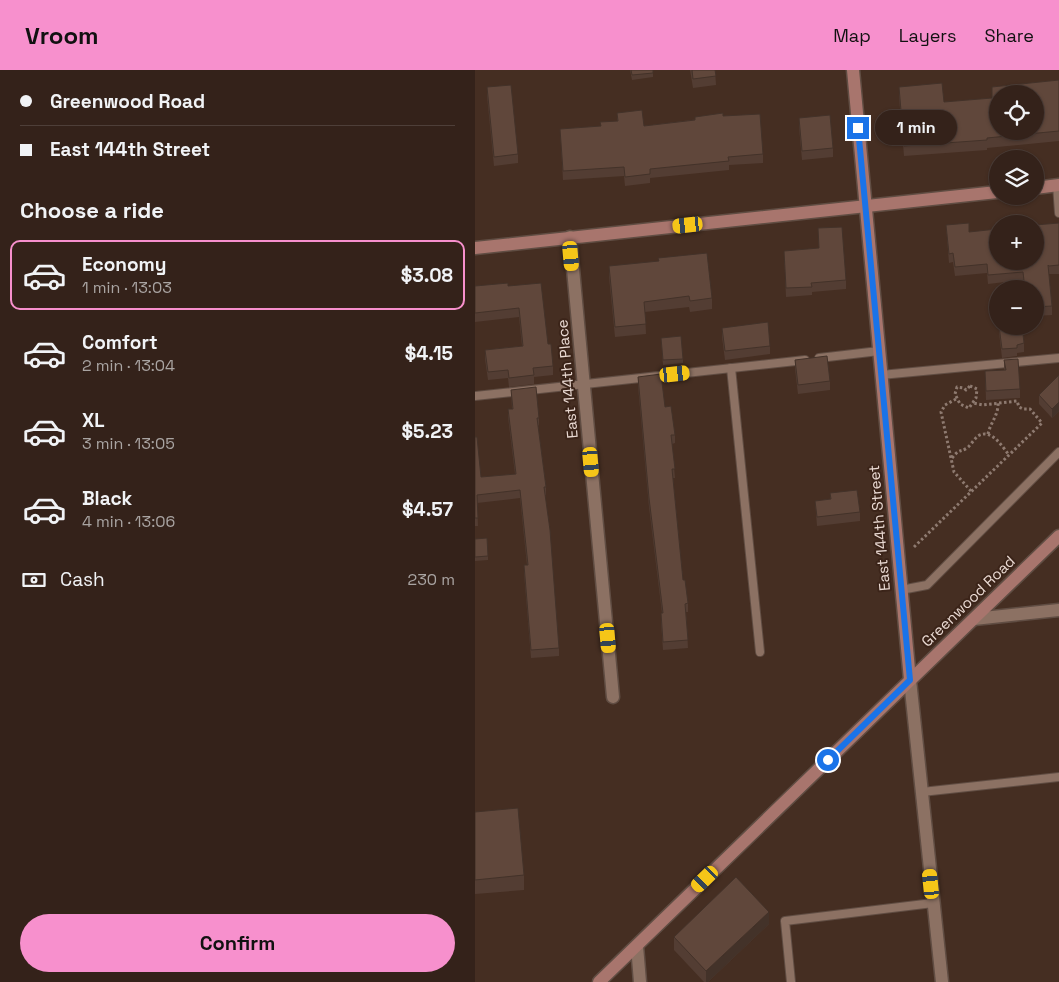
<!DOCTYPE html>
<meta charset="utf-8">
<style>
body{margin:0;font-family:"Space Grotesk",sans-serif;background:#3f2f27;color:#f1f3f6;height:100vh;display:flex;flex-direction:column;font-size:19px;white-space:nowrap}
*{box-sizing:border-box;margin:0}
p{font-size:16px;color:#a9a4a2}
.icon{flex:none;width:28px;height:28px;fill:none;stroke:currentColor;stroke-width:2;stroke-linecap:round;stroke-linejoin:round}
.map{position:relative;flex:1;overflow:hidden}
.details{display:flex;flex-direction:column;background:#34221a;width:475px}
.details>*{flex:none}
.banner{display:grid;align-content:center;height:110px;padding:0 20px;background:#34221a}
.controls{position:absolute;left:514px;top:15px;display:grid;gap:10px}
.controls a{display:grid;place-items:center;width:55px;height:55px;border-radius:50%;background:#34221a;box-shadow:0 1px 4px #0004,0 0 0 1px #4e3f39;font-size:25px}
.end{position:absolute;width:22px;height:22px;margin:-11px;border:6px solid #1a73e8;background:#fff;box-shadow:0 0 0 2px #fff}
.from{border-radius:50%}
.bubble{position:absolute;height:35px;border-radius:18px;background:#34221a;box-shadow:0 1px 4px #0004,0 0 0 1px #4e3f39;font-size:16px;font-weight:600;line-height:35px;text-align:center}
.car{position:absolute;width:15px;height:30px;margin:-15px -8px;border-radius:6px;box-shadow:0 0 4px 1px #0007;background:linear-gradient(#f5c518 24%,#345 0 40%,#f5c518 0 76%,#345 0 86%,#f5c518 0)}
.banner b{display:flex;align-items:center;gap:18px;height:48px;font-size:19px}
.banner b+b{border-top:1px solid #4e3f39}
.banner i{width:12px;height:12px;background:#f1f3f6}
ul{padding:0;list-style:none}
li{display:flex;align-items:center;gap:15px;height:70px;margin:0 10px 8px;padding:0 10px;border:2px solid transparent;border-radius:10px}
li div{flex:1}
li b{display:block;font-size:19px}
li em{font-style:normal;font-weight:600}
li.current{border-color:#f790cd}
li>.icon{width:45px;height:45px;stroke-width:1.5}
h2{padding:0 20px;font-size:22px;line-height:60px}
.pay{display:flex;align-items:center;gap:12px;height:55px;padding:0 20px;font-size:19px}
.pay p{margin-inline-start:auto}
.cta{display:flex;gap:10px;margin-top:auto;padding:10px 20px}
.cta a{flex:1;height:58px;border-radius:30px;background:#f790cd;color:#111;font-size:20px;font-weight:600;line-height:58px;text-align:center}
header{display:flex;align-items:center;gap:30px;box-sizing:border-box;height:70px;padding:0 25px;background:#f790cd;color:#111}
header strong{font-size:24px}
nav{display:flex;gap:28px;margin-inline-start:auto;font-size:18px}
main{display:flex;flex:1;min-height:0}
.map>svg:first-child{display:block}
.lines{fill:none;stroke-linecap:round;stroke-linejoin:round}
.lane-casing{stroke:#604d43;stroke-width:10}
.street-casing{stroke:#604d43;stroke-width:15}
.secondary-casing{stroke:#604d43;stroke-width:15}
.path{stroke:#8e7a70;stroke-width:3;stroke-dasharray:2.5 2.5;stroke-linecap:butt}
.lane{stroke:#8c7163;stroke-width:8}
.street{stroke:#8c7163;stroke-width:12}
.secondary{stroke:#a8756d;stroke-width:12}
.wall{fill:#533d33}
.shaded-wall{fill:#433229}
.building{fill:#60473b;stroke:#433229;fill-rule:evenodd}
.route{stroke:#1a73e8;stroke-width:6}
.labels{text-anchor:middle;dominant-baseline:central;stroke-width:4;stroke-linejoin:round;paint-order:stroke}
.street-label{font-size:15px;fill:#eadad3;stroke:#3b2419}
</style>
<header>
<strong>Vroom</strong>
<nav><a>Map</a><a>Layers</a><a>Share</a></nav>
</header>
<main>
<section class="details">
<div class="banner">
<b><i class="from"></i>Greenwood Road</b>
<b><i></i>East 144th Street</b>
</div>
<h2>Choose a ride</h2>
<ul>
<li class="current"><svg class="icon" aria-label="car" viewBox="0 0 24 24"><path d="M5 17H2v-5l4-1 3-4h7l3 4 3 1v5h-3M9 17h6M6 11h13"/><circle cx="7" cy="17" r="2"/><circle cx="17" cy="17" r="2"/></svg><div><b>Economy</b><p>1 min · 13:03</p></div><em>$3.08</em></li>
<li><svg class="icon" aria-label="car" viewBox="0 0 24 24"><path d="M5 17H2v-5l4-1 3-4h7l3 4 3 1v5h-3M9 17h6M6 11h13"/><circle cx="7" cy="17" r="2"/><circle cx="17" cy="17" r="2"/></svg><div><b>Comfort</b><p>2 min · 13:04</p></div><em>$4.15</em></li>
<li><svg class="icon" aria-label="car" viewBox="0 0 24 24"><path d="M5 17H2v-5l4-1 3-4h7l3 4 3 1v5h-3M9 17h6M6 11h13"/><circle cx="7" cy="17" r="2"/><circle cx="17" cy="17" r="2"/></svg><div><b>XL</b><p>3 min · 13:05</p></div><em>$5.23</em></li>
<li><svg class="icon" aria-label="car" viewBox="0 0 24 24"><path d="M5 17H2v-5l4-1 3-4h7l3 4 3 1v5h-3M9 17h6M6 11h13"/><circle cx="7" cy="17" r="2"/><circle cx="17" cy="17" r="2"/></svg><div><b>Black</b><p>4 min · 13:06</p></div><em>$4.57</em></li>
</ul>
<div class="pay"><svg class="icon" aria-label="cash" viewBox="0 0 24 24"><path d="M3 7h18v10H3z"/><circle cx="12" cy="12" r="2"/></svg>Cash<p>230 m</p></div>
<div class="cta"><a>Confirm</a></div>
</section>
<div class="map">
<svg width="584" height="912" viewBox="0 0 584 912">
<rect width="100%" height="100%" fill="#452e22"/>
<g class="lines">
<g class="lane-casing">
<g id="lane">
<path d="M582,115L584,143"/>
<path d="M344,288L404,281"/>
<path d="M256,298L285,582"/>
<path d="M406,305L584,288"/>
<path d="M0,326L330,290"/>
<path d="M426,520L452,515L584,382"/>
<path d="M447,722L584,707"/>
<path d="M316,912L310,851L458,833"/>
</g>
</g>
<g class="street-casing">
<g id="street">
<path d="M95,167L138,627"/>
<path d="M499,549L584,540"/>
<path d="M435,610L467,912"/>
<path d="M162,876L165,912"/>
</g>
</g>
<g class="secondary-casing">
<g id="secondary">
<path d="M378,0L435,610"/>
<path d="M560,118L584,115"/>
<path d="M0,178L522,122"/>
<path d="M124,912L584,466"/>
</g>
</g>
<g class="path">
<path d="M495,316L502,319L501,328L494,338L485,334L480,324L482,317L489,318L491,320Z"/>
<path d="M481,329L470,335L466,342L479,402L496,421"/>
<path d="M513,364C515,353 524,345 523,332"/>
<path d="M477,388C485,378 484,383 492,378C496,375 499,369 503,366C516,358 527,376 534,385"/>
<path d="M439,477L567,353L555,339H548L544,337L542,331L508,335L498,333"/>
</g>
<use href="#lane" class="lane"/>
<use href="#street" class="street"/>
<use href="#secondary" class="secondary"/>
</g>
<g class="wall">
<path d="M155,0H178V7L157,10Z"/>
<path d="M215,0H240L241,15L218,18Z"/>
<path d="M584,10V71L512,78V80L429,86L424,27V17L469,32L517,28V17Z"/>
<path d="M12,17L43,84V93L19,96L12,26Z"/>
<path d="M142,43L169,56L248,46L288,84V93L254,95V100L175,108V113L150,116L149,106L88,110L85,59L125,56L142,51Z"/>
<path d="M324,48L358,78V87L327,90L324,57Z"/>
<path d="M584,153V204H574L577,236V245L560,246V219H549L548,210L513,214L512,203L480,206L478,192L474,193L471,155L494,162Z"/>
<path d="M343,158L371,210V219L337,222V225L311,227L309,181L344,178Z"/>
<path d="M134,196L237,228V239L215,242L214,237L170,242L171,264L140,267L134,207Z"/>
<path d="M0,216H33L73,274L78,296V305L59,307V314L34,317L33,308L13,310L10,289V280L47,276L44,247L0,252Z"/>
<path d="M524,256H547L549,273V282L542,283V286L527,288L524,262Z"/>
<path d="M247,258L295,276V284L250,290L247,267Z"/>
<path d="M186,268L208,289V293L188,295Z"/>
<path d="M320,290L355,311V320L323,324L320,299Z"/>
<path d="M529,290L545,319V328L511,330L510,301L529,300Z"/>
<path d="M584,305V341L577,348L564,334V325Z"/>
<path d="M163,307L190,337L200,365V373L197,374L200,408H198L208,510L213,533V542H211L213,578L188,580L186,552V543H187L174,437L163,316Z"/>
<path d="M36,320L64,348V355L63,356L71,417V425H70L84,578V586L56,588L49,503V495H52L45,428L2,433L3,456H0V367L6,407L40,404L33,347V339H37Z"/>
<path d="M355,423L385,442V451L342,456L340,431L355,429Z"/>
<path d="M0,469L13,486V490L0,491Z"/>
<path d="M0,742L49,805V820L0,824Z"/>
<path d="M294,854L233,912H229L199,880V867Z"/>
</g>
<g class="shaded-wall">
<path d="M584,332V341L577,348V339Z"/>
<path d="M294,842V854L233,912H231V901Z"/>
</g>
<g class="building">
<path d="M156,0H178V3L157,5Z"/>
<path d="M217,0H240L241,6L218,9Z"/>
<path d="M584,10V61L512,68V70L429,76L424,17L467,13L469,32L517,28V17ZM522,24H560V61H522Z"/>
<path d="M36,15L43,84L19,87L12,17Z"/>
<path d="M167,40L169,56L220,50V47L248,43V46L285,44L288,84L253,87L254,91L175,99V104L150,107L149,97L88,101L85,59L126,56L125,52L143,51L142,43Z"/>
<path d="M355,45L358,78L327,81L324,48Z"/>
<path d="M494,153V162L522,159V191H560V155L584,153V195L574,196L573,195L577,236L560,237V219H550L548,202L513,205L512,194L480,197L478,183L474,184L471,155Z"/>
<path d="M367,157L371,210L336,213L337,217L311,218L309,181L344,178L343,158Z"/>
<path d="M232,183L237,228L215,231L214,226L169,232L171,254L140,257L134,196L184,191L183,188Z"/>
<path d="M33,213V216L66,213L73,274H76L78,296L58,298L59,305L34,308L33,300L13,302L10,280L48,276L44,238L0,243V216Z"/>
<path d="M293,252L295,276L250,281L247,258Z"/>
<path d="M524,256H547L549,273L542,275V278L527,279Z"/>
<path d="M206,266L208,289L188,290L186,268Z"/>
<path d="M352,286L355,311L323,315L320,290Z"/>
<path d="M543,289L545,319L511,321L510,301L531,300L529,290Z"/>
<path d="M186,304L190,337L196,336L200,365H196L200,399H197L208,510H210L213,533L210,534L213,570L188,572L186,543H188L174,428L163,307Z"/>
<path d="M584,305V332L577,339L564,325Z"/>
<path d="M61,317L64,348H62L71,417H69L75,460L84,578L56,580L49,495H53L45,420L2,425L3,448H0V367H2L6,407L41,404L33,339H38L36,320Z"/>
<path d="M382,420L385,442L342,447L340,431L356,429L355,423Z"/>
<path d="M12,468L13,486L0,487V469Z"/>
<path d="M43,738L49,805L0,810V742Z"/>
<path d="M261,807L294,842L231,901L199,867Z"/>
</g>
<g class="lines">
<path class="route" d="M353,690L435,610L383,58"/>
</g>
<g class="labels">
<g class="street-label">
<text transform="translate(92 309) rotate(-95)">East 144th Place</text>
<text transform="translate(404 458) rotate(-95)">East 144th Street</text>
<text transform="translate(493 531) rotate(-44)">Greenwood Road</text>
</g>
</g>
</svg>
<div class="controls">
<a><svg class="icon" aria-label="locate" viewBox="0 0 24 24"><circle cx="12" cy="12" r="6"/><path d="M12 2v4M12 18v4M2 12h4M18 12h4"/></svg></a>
<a><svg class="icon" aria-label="layers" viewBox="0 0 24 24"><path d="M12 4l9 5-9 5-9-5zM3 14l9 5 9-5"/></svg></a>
<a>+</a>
<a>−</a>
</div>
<i class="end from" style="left:353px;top:690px"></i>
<i class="end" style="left:383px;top:58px"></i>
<div class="bubble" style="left:400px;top:40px;width:82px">1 min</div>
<i class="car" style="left:213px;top:155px;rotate:264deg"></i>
<i class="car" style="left:96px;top:186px;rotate:175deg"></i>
<i class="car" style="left:200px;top:304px;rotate:84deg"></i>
<i class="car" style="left:116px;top:392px;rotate:175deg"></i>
<i class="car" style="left:133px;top:568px;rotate:175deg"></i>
<i class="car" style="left:230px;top:809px;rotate:226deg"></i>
<i class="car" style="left:456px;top:814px;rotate:354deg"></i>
</div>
</main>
